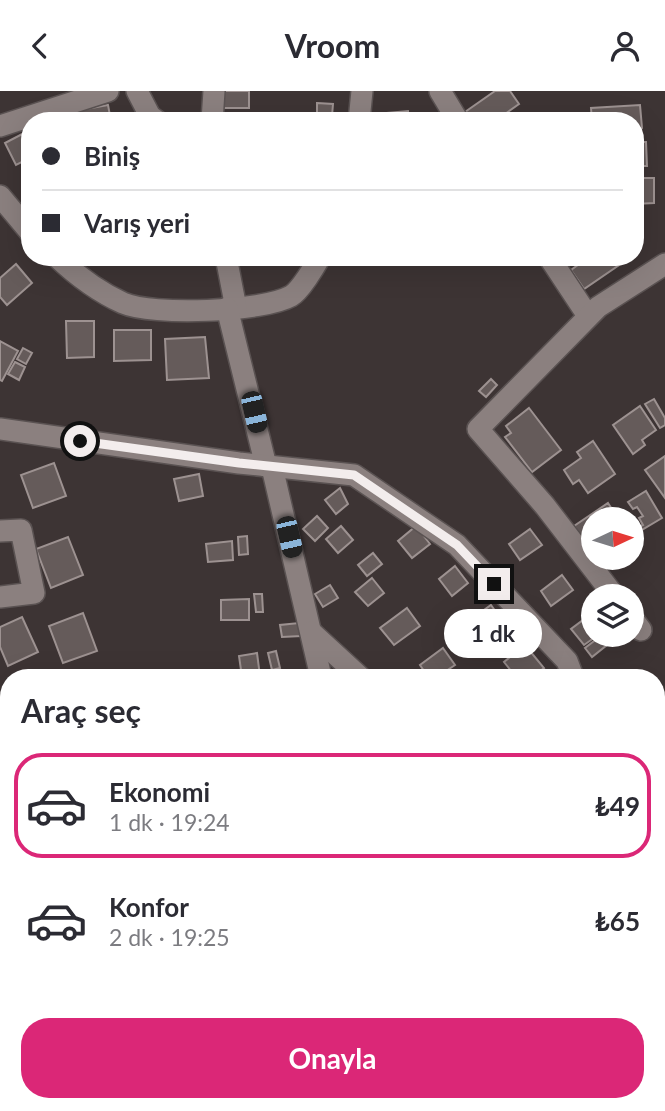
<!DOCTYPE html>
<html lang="tr">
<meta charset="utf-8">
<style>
body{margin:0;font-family:Lato,sans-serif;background:#f2f2f3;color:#2b2b33;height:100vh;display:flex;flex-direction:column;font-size:26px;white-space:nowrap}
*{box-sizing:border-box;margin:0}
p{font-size:23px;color:#7c7c81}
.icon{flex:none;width:38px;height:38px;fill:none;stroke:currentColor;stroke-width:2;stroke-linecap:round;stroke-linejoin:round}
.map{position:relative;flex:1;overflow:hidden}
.details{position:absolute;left:0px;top:578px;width:665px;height:443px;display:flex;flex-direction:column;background:#fff;border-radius:28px 28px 0 0;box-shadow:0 7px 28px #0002}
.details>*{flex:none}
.banner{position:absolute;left:21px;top:21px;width:623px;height:154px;border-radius:28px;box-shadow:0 7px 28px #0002;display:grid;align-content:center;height:154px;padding:0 21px;background:#fff}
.needle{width:46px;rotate:86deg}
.buttons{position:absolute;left:581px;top:416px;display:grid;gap:14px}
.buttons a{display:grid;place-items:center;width:63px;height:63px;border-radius:50%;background:#fff;box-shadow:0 7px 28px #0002;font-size:35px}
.end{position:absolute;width:32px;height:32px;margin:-16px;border:9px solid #f3eded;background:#111;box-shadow:0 0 0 4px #111}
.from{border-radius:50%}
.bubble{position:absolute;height:49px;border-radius:24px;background:#fff;box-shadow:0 7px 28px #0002;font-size:23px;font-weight:700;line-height:49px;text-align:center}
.car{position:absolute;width:21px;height:42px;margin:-21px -10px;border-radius:9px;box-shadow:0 0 5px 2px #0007;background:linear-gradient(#222 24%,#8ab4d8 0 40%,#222 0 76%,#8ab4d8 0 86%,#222 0)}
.banner b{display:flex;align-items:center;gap:24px;height:66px;font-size:26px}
.banner b+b{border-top:2px solid #e1e1e2}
.banner i{width:18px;height:18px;background:#2b2b33}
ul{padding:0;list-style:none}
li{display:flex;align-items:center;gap:21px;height:105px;margin:0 14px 10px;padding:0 7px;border:4px solid transparent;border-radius:28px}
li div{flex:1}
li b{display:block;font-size:26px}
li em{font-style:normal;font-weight:700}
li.active{border-color:#db2777}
li>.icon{width:63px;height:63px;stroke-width:1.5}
h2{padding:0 21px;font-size:32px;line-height:84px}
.button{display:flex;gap:14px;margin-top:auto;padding:14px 21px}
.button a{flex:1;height:80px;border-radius:28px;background:#db2777;color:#fff;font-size:28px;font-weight:700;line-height:80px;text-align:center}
header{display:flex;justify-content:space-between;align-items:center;height:91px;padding:0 21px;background:#fff;font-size:32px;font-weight:700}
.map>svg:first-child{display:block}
.building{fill:#655b5a;stroke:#9d9291;stroke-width:2}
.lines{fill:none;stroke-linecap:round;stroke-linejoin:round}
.minor-casing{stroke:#5a5252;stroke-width:24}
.minor{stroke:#8b807f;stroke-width:21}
.route{stroke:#f3eded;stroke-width:9}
</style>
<header><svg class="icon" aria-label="back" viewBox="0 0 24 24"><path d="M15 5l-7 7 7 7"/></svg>Vroom<svg class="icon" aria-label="person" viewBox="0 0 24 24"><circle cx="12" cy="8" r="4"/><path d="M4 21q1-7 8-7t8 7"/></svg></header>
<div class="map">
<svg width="665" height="1020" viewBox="0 0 665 1020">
<rect width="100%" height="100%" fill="#3d3434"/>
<g class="building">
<rect x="218" y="0" width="31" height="17"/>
<path d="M495,0H510L519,13L495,30H471L465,21Z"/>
<path d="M317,12L333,13L332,25L317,24Z"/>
<path d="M108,14L111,30H77L75,20Z"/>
<path d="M640,14L642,37L635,38V30H592L591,17Z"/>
<path d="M408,20L409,30H376V23Z"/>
<path d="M30,39V67L16,74L5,52Z"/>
<path d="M635,51H646L647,75H635Z"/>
<path d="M635,87H654V112L635,113Z"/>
<path d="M589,166H622L625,170L584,198L571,179Z"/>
<path d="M16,173L32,192L7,214L0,206V187Z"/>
<path d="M66,230H94V266L67,267Z"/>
<path d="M114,239H151V269L114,270Z"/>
<path d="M205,246L209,287L167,289L165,248Z"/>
<path d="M0,250L18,260L2,290L0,289Z"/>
<path d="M23,257L32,262L26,273L17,268Z"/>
<path d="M15,271L25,276L19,289L8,283Z"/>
<path d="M491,288L497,294L486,306L479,300Z"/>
<path d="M654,308L665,327V334L660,337L645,313Z"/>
<path d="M640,315L656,339L642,349L645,354L633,363L613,334Z"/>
<path d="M529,317L561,359L532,381L505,346L511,342L506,335Z"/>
<path d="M593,350L615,383L588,402L579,389L573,393L564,379L581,367L577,361Z"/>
<path d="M665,365V407L645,379Z"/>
<path d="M54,372L66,405L33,417L21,384Z"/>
<path d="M199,383L203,405L179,410L174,388Z"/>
<path d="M340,397L348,413L336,423L325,409Z"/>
<path d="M646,400L662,427L640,440L638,436L643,434L639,427L643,425L637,416L633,418L628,411Z"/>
<path d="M608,412L619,429H593V464L574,435Z"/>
<path d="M317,425L328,437L315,450L303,438Z"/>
<path d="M341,435L353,449L338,462L326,448Z"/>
<path d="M416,435L430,453L412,467L398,450Z"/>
<path d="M530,438L542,454L520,469L509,453Z"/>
<path d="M247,445L248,463L239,464L238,446Z"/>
<path d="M68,446L83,484L51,497L36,458Z"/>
<path d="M232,450L233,469L208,471L206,453Z"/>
<path d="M373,462L382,473L367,485L358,474Z"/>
<path d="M455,475L468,492L452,505L439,488Z"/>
<path d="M562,484L573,499L551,515L541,500Z"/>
<path d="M372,487L384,502L368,515L355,501Z"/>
<path d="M330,494L338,507L323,516L315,503Z"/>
<path d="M254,503H262L263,521H256Z"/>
<path d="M249,508V529H221V509Z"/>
<path d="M491,514L503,531L486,544L473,527Z"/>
<path d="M407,517L420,535L394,554L380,537Z"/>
<path d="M83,522L97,560L63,572L49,535Z"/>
<path d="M22,526L38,561L8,575L0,556V536Z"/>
<path d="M587,526L593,534V544H598L584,554L571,538Z"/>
<path d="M299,532L301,545L282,546L280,534Z"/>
<path d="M602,544H607L612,550L592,566L585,557Z"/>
<path d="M525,554L544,577L533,586H516L504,571Z"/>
<path d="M443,557L455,574L437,586H428L420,574Z"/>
<path d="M276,560L280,577L272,579L268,562Z"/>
<path d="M257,562L260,585L242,586L239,565Z"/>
<path d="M9,785V817L0,818V786Z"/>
<path d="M658,794L665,802V813L656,819V795Z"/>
</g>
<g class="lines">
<g class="minor-casing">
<g id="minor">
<path d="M137,0L150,25L157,30"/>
<path d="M440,0L458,30"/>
<path d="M212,30L214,0"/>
<path d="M359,30L362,0"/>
<path d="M0,35L108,0"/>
<path d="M0,105L30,141"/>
<path d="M57,166C75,183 99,201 123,212C153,225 262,221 291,205C300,200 315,175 320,166"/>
<path d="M226,166L236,217"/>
<path d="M549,166L588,225"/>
<path d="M227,217L266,375"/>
<path d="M0,338L239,372L354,384L457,454L567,570L573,586"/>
<path d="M272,376L321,586"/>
<path d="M0,440L21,439L34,502L0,506"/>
<path d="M615,506L545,415L478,338L598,216L665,173"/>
<path d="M632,527L641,539"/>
<path d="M311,541L360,586"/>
<path d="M0,840L9,841"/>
<path d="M414,1012L416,1020"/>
</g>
</g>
<use href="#minor" class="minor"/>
</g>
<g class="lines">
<path class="route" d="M80,350L239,372L354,384L457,454L494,493"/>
</g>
</svg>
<div class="buttons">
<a><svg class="needle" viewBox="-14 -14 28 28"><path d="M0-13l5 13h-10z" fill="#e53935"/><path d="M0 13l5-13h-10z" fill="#7c7c81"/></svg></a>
<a><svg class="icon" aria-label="layers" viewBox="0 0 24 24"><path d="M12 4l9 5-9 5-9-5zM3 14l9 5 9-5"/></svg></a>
</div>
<i class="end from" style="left:80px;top:350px"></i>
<i class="end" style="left:494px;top:493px"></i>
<div class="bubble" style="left:444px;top:518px;width:98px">1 dk</div>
<i class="car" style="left:254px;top:321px;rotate:167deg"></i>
<i class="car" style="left:289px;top:446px;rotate:167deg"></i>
<div class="banner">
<b><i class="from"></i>Biniş</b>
<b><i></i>Varış yeri</b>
</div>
<section class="details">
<h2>Araç seç</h2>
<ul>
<li class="active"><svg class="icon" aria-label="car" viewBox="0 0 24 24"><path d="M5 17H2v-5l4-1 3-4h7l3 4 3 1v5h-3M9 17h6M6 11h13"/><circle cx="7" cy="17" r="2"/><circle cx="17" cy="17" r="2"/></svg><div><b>Ekonomi</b><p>1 dk · 19:24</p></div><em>₺49</em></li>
<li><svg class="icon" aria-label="car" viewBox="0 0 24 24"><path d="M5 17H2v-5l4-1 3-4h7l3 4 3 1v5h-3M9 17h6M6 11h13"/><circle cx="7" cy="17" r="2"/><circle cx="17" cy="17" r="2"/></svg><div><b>Konfor</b><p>2 dk · 19:25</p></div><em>₺65</em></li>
</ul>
<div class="button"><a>Onayla</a></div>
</section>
</div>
